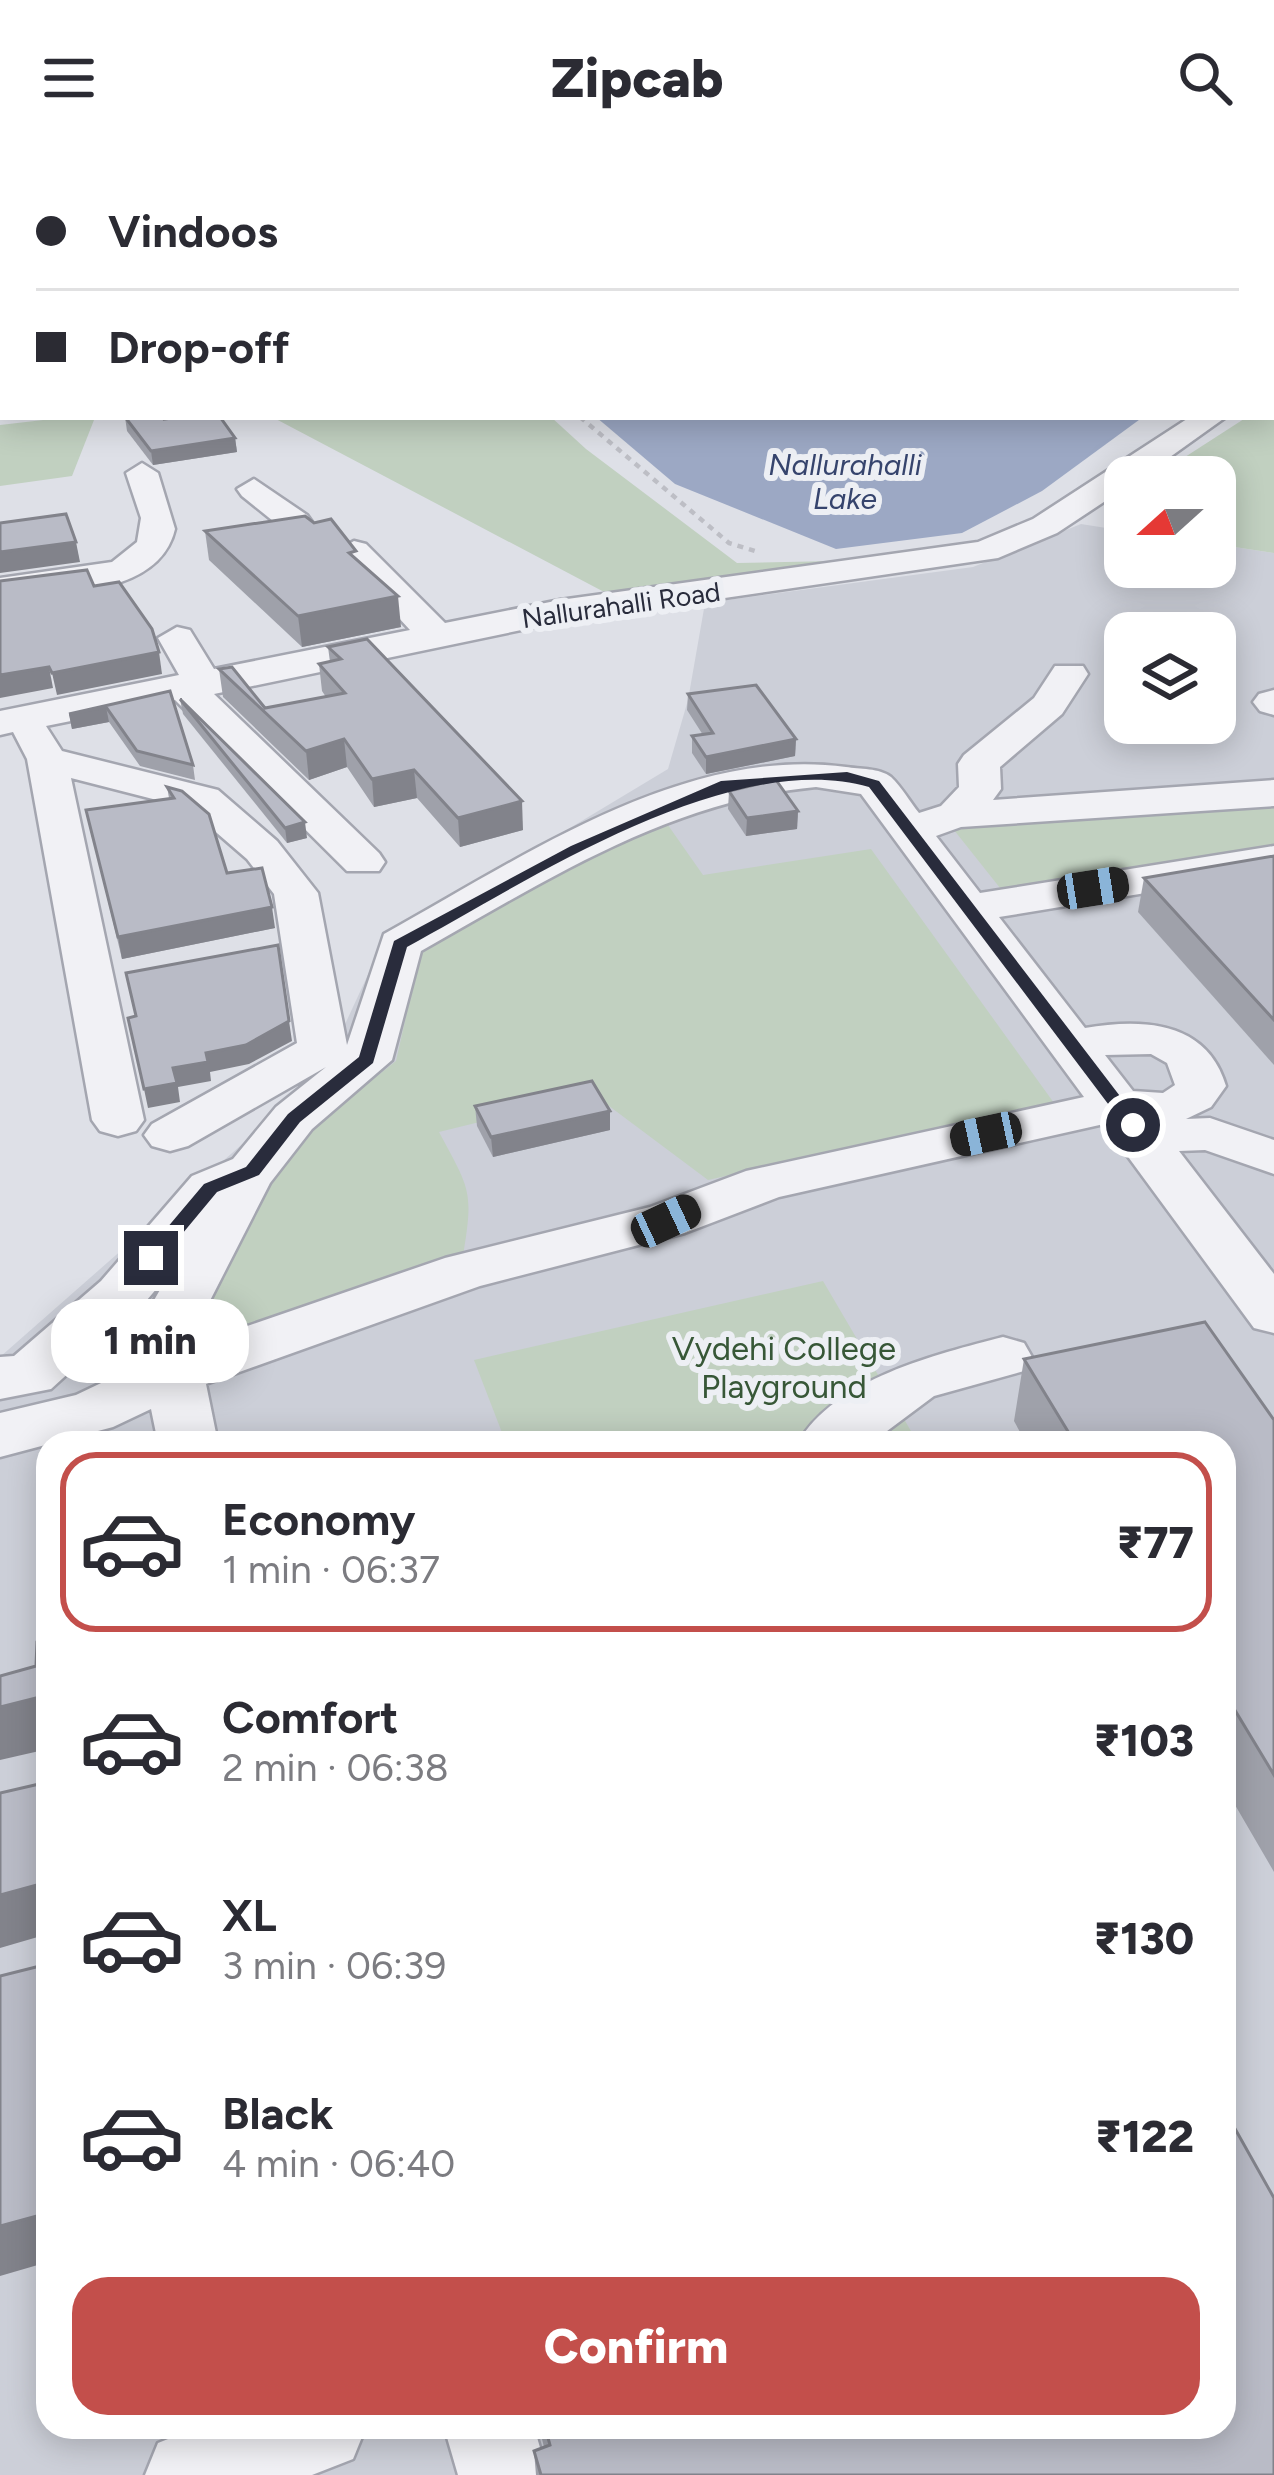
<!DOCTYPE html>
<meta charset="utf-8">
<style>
body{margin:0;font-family:Figtree,sans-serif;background:#f2f2f3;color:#2b2b33;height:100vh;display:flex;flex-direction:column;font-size:45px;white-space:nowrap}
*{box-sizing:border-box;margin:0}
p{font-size:39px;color:#7c7c81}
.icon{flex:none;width:66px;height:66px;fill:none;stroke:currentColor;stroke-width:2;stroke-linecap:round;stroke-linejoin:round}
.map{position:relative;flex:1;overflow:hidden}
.sheet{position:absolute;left:36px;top:1275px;width:1200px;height:1008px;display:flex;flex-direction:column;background:#fff;border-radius:36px;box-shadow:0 6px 30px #0003}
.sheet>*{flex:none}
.hud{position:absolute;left:0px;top:0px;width:1275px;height:264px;box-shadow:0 6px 30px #0003;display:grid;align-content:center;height:264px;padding:0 36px;background:#fff}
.needle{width:78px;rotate:249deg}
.tools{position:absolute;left:1104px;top:300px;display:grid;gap:24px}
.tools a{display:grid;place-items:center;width:132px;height:132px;border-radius:24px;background:#fff;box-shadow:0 6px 30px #0003;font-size:60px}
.end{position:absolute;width:54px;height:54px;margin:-27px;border:15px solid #292c3c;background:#fff;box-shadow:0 0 0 6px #fff}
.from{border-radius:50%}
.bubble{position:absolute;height:84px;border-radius:36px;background:#fff;box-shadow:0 6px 30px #0003;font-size:39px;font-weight:800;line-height:84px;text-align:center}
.car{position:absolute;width:36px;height:72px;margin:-36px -18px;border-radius:15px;box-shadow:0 0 9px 3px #0007;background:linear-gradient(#222 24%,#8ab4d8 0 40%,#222 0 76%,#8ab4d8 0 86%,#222 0)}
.hud b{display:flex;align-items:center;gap:42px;height:114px;font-size:45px}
.hud b+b{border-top:3px solid #e1e1e2}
.hud i{width:30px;height:30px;background:#2b2b33}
ul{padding:21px 0 0;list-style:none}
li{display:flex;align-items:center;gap:36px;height:180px;margin:0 24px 18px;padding:0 12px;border:6px solid transparent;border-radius:36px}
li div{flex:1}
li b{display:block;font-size:45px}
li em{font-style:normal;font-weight:800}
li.selected{border-color:#c34f4b}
li>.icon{width:108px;height:108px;stroke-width:1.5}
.action{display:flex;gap:24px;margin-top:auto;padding:24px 36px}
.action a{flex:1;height:138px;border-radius:36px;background:#c34f4b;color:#fff;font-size:48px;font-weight:800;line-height:138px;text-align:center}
header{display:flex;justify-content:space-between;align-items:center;height:156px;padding:0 36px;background:#fff;font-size:54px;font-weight:800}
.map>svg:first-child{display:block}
.built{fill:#cccfd8;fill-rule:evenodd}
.green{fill:#c1d0c0}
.water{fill:#9ca8c4}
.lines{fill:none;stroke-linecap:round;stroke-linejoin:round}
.stream{stroke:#9ca8c4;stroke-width:6}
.minor-casing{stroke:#a4a6b0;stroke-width:5}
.path-far1{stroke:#bdbec5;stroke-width:3;stroke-dasharray:4.5 4.5;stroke-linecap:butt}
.path{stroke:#bdbec5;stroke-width:4.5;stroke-dasharray:6 6;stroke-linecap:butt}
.minor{fill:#f1f1f5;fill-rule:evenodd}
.wall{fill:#9fa1aa}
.shaded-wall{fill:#82838b}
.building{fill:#b9bbc6;stroke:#82838b;stroke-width:3}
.route{fill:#292c3c}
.labels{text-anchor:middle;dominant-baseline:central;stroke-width:12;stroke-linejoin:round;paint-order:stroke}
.far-street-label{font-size:27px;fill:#292c3c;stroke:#edeff4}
.far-water-label{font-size:30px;font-style:italic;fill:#36446d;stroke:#edeff4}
.park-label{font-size:33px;fill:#375737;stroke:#edeff4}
</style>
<header><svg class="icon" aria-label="menu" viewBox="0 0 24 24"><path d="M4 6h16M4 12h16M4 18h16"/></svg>Zipcab<svg class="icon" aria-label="search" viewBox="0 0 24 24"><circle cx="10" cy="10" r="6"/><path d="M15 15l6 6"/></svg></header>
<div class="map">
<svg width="1274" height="2319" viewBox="0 0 1274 2319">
<rect width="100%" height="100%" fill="#dee0e7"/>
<path class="built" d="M1081,368L1125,375V411H1215V388L1274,397V2319H0V1201L322,918L384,784L668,613L688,544L705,447L973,411ZM1125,477H1215V567H1125ZM48,1287H1224V2271H48Z"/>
<g class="green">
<path d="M69,261H129L94,264L72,320L0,330V269Z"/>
<path d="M272,261H551L586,293L737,407L833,405L606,437Z"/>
<path d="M1247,261L1274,262V397L1215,388V321H1154Z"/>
<path d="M1274,643V692L1004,737L950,669Z"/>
<path d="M663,662L703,719L871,693L1054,947L708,1024L593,938L439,976C471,1036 474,1034 462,1106L202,1193L186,1177L274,1023L317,968L396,905L422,789Z"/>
<path d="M823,1125L918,1287H506L474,1204Z"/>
</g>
<path class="water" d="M596,261H1143L1042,335L962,377L836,393L675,328Z"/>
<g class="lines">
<path class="stream" d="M1259,0L1269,3"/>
<g class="minor-casing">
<g id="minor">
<path d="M223,0H247L222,3Z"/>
<rect x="0" y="51" width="3" height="16"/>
<rect x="0" y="104" width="3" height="16"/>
<rect x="0" y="205" width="3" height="18"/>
<rect x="1272" y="233" width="2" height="19"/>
<path d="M1190,261H1226L1142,321H1125V332L1057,377L998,402L560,466L214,538L379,697L385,706L379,715H347L175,544L46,570L62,595L218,634L277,685L318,737L347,889L384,778C520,703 683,589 846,611C859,613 880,612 891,621C901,630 910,646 919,657L941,650L959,631L958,608L964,599L1034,542L1055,510H1083L1088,518L1062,558L1000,611L1001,633L993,644L1274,624V650L961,671L936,680L980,737L1274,690V716L999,761L1085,872C1143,862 1207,865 1226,930L1211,951L1186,963L1210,962L1274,984V1018L1205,994L1179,995L1274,1118V1177L1254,1172L1104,968L779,1041L685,1077L480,1130L206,1228L218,1287H158L151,1253L113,1271L0,1301V1257L76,1239L143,1207L137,1174L169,1118L141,1151L51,1233L0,1243V1201L14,1200L101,1125L192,1020L233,1003L276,951L326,911L188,990L170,995L152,990L144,979L152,968L297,887L274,738L247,703L188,652L71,622L144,964L136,975L118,980L100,975L92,964L27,603L13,576L0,579V555L179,519L158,482L177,471L190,474L214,513L410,474L337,395L354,385L366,388L445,467L560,444L978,386L1033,363ZM816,631L861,638L1084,941L746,1015L650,1051L445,1102L198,1187L195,1174L270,1027L312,973L392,904L421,795C547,724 669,645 816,631ZM1151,898L1167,907L1175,929L1163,937L1133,935L1105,899Z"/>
<path d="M142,307L158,317L175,373C159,442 55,436 0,444V422L112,406L137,386L141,362L126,317Z"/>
<path d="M254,323L307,359L312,366L307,373H283L242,340L237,333Z"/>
<path d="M1274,534V559L1260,555L1253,546L1259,538Z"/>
<path d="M1003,1181L1024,1187L1032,1201L1024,1215L934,1240L871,1287H798C834,1223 937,1198 1003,1181Z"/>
<path d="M198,2271H366L353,2303L312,2319H145L158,2287Z"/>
<path d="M444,2271H534L548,2319H458Z"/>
</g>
</g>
<g class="path-far1">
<path d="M910,0L914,3"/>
<path d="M657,3L662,0"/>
</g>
<path class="path" d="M580,261L729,387L758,396"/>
<use href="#minor" class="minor"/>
</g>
<g class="wall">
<path d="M0,0L3,3V47L0,46Z"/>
<path d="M125,261L164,263L235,282L237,296L153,309L127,275Z"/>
<path d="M205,375L356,403L401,471L302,491L209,404Z"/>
<path d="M328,491L523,674L460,691L417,642L374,651L347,611L309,624L223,541L219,513L265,552L326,541L322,535L319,508L330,506Z"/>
<path d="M170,535L193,609L195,624L140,610L109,566L72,573L69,558Z"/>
<path d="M688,538L796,583L795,600L706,618L692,597V580L703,579L687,554Z"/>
<path d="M180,543L307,682L287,687L183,558Z"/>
<path d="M167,631L227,717L275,772L122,803L86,654L169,642Z"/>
<path d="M729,635L798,655L797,673L746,680L728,653Z"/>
<path d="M1274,700V909L1138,756L1144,722Z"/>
<path d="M475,950L610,955V974L493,1001L477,970Z"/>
<path d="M1024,1203L1274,1264V1716L1224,1630V1287H1026L1014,1265Z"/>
<path d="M539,2271H1224L1274,2319H536L534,2295L544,2291Z"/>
</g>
<g class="shaded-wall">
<path d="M235,282L237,296L153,309L151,295Z"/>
<path d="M76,386L80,406L0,417V396Z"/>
<path d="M398,440L401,471L302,491L298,460Z"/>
<path d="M159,496L162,518L57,539L52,517Z"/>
<path d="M49,511L53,532L0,542V519Z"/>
<path d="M106,551L109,566L72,573L69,558Z"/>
<path d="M344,583L347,611L309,624L306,595Z"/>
<path d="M796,583L795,600L706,618V601Z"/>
<path d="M414,614L417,642L374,651L372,623Z"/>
<path d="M522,645L523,674L460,691L458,662Z"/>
<path d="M798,655L797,673L746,680L747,662Z"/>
<path d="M305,666L307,682L287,687L285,672Z"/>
<path d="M272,751L275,772L122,803L118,781Z"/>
<path d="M289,865L292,885L249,908L210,916L211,925L178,931L180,946L148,952L144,933L173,912L206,897Z"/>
<path d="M610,955V974L493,1001L491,981Z"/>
<path d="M48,1539V1593L0,1604V1551Z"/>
<path d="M48,1726V1778L0,1792V1739Z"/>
<path d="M48,2057V2106L0,2120V2070Z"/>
</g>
<g class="building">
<path d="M0,0H131L130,3H3V32L0,23Z"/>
<path d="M0,131H3V192L0,191Z"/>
<path d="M125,261H163L164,263L179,261H220L235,282L151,295Z"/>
<path d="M66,358L76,386L0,396V367Z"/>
<path d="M305,360L314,367L331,363L356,395L349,397L398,440L298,460L205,375Z"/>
<path d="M87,414L94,430L119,426L152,473L159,496L52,517L49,511L0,519V425Z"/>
<path d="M367,483L522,645L458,662L414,614L372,623L344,583L306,595L219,513L232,511L265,552L345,537L319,508L341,503L328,491Z"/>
<path d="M756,529L796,583L706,601L692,580L713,577L688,538Z"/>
<path d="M170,535L193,609L137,595L106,551L69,558Z"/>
<path d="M180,543L305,666L285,672Z"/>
<path d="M776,624L798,655L747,662L729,635Z"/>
<path d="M167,631L182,635L209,658L227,717L262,712L272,751L118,781L86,654L174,642Z"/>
<path d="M1274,700V864L1144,722Z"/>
<path d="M278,789L289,865L246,889L206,897L208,906L173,912L177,927L144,933L128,862L136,860L126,817Z"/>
<path d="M592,925L610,955L491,981L475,950Z"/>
<path d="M1205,1166L1274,1264V1619L1224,1536V1287H1075L1024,1203Z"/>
<path d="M48,1484V1539L0,1551V1520L36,1510L37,1486Z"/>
<path d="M48,1626V1726L0,1739V1637Z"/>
<path d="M48,1808V2057L0,2070V1820Z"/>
<path d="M1224,1958L1229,1962L1274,2042V2319H541L534,2295L550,2289L545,2271H1224Z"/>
</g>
<path class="route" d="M847,616L879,625L1139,965V973H1127L869,631C731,591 526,726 407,791L373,907L300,966L259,1019L217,1036L158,1107H145V1098L204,1028L246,1011L288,958L359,901L394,785L571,690L721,625Z"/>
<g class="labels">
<g class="far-street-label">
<text transform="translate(621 449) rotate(-8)">Nallurahalli Road</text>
</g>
<g class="far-water-label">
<text x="845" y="308">Nallurahalli<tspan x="845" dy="34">Lake</tspan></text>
</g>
<g class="park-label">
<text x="784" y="1192">Vydehi College<tspan x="784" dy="38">Playground</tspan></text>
</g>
</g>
</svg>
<div class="tools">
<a><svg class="needle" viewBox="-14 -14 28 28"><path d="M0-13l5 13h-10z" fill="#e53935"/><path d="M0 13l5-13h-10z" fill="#7c7c81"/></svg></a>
<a><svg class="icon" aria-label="layers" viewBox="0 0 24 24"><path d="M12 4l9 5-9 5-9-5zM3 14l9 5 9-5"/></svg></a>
</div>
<i class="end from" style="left:1133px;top:969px"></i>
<i class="end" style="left:151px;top:1102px"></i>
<div class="bubble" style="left:51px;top:1143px;width:198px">1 min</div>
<i class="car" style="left:1093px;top:732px;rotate:81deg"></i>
<i class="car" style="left:986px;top:978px;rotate:258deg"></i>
<i class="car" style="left:666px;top:1065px;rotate:65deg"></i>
<div class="hud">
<b><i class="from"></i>Vindoos</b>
<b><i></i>Drop-off</b>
</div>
<section class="sheet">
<ul>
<li class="selected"><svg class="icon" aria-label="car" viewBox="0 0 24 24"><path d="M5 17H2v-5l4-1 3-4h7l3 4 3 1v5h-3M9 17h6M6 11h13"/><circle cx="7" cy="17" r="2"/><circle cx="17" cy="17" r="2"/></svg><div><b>Economy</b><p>1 min · 06:37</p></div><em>₹77</em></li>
<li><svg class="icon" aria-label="car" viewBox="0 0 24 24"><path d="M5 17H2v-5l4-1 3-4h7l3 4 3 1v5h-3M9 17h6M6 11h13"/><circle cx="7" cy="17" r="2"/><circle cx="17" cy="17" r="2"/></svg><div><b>Comfort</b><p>2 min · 06:38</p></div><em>₹103</em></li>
<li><svg class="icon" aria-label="car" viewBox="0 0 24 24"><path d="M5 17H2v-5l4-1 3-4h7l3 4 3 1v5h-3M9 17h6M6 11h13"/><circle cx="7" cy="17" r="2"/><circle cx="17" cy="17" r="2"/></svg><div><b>XL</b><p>3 min · 06:39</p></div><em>₹130</em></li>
<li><svg class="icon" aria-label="car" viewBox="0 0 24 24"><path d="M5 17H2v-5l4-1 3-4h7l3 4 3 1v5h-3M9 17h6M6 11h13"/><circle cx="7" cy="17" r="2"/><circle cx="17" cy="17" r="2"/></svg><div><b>Black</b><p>4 min · 06:40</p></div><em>₹122</em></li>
</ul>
<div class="action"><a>Confirm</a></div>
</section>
</div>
